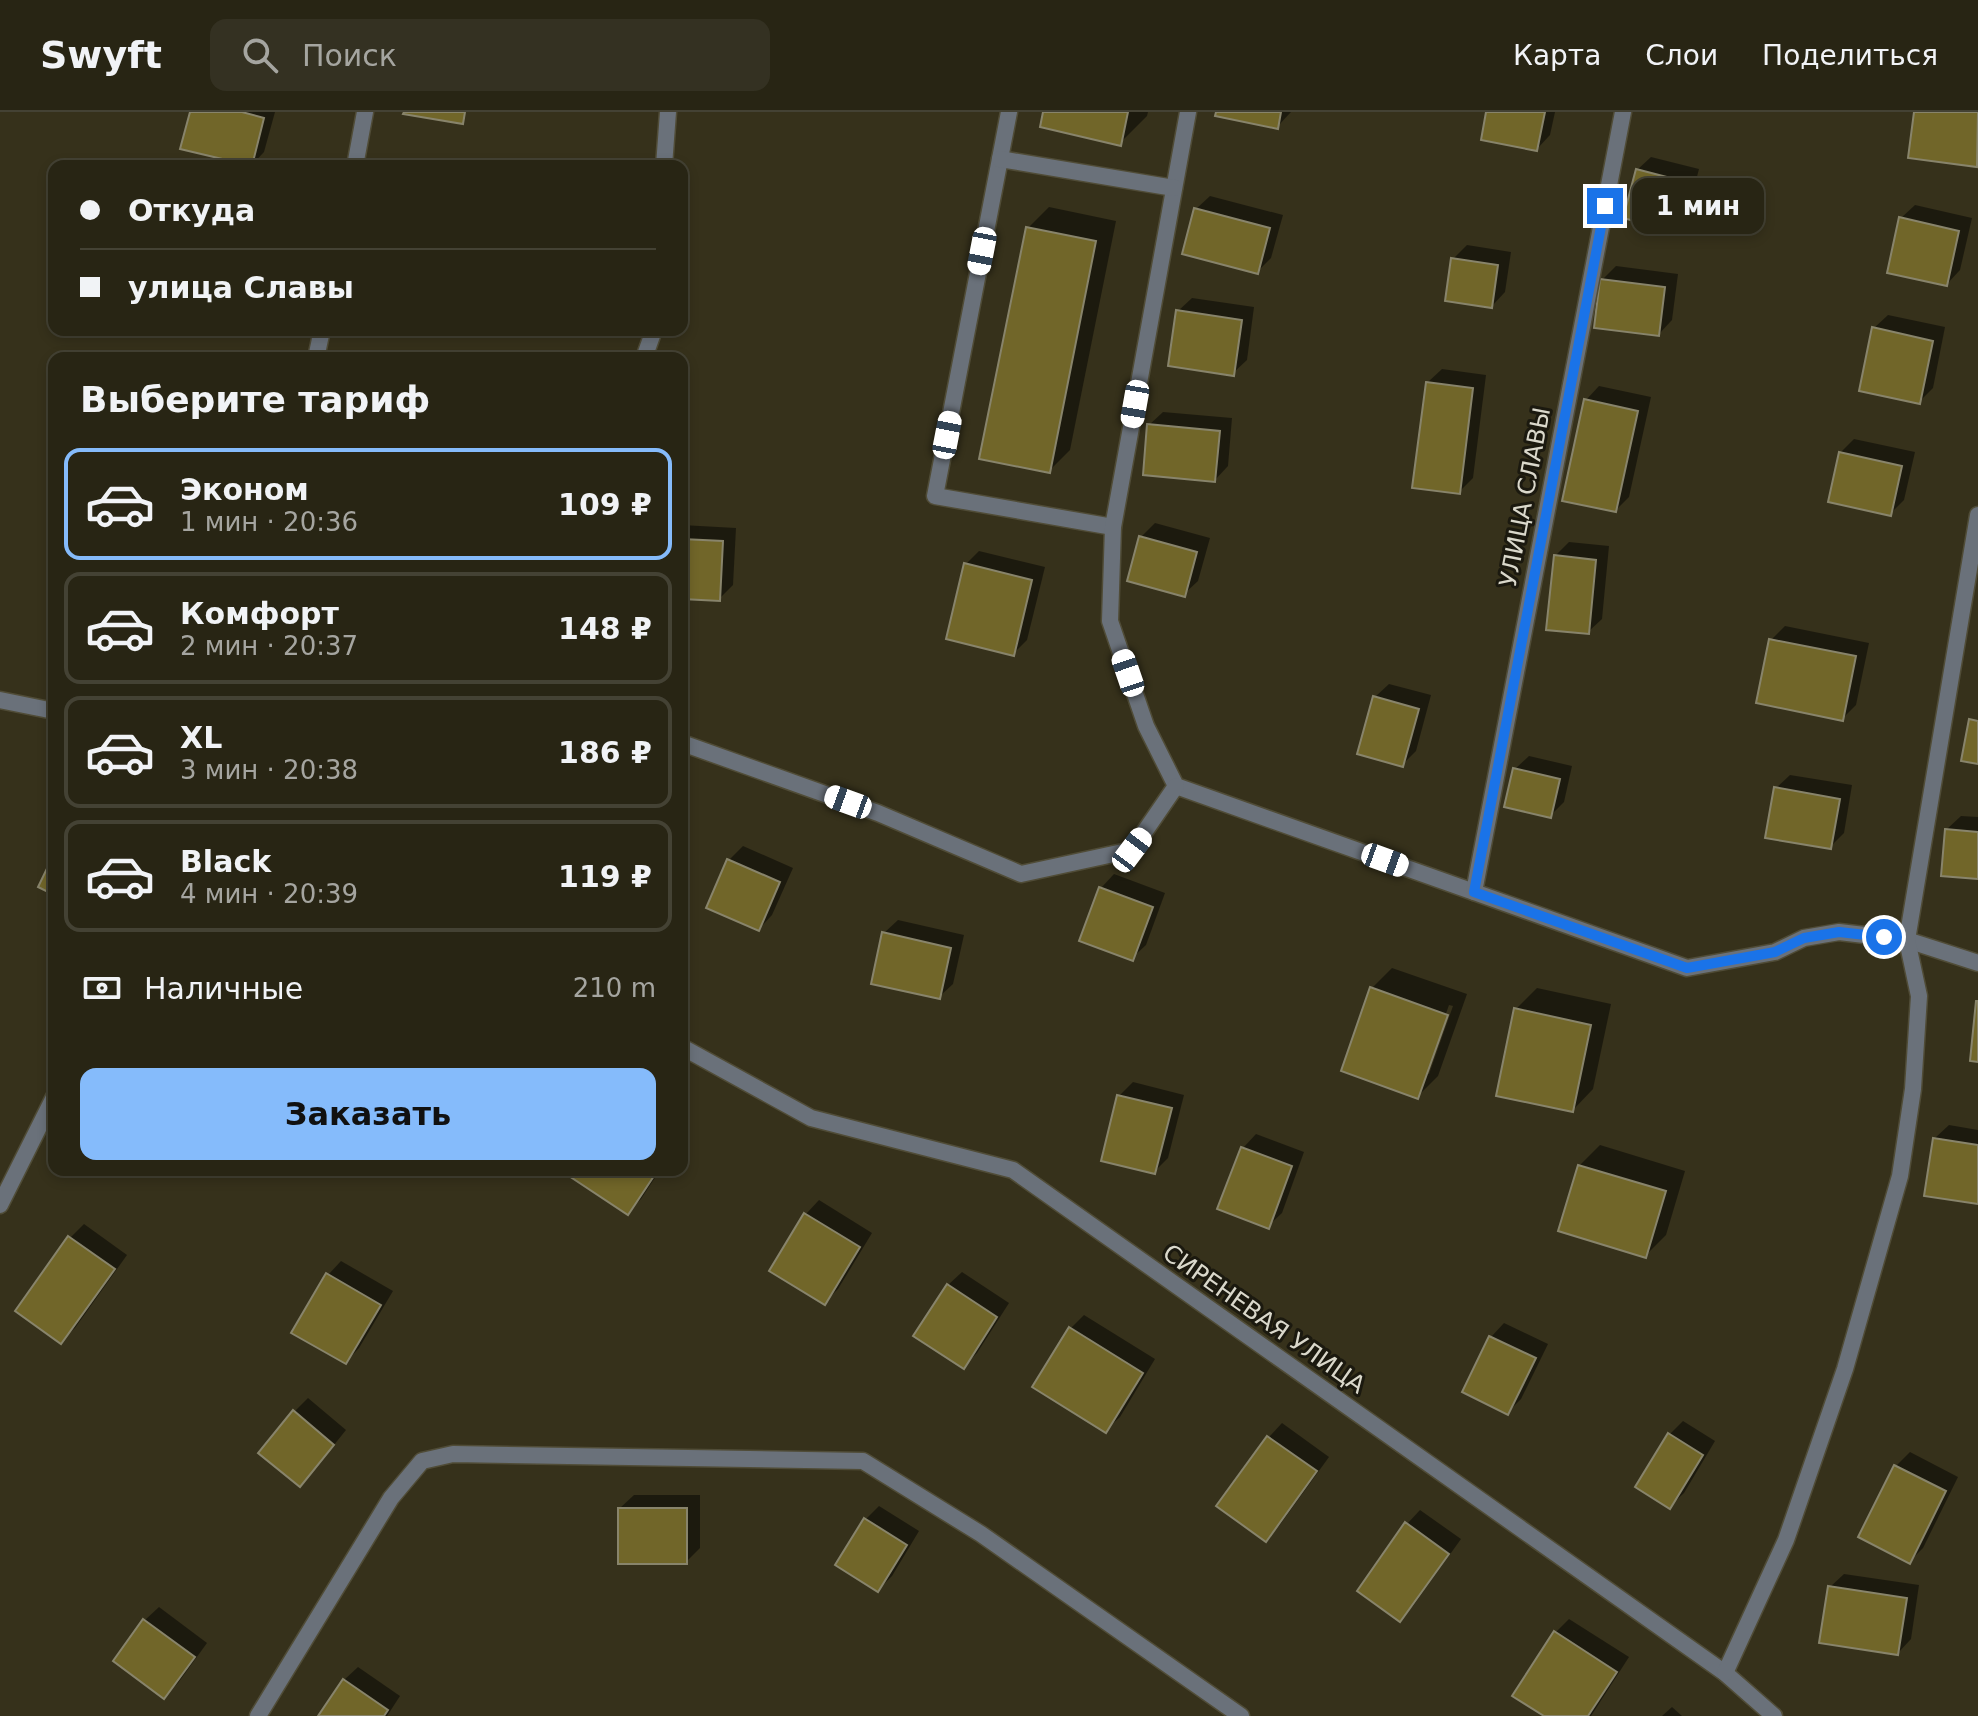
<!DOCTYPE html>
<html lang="ru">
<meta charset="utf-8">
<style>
body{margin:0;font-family:"DejaVu Sans",sans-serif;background:#343122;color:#f1f3f6;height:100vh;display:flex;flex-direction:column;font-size:30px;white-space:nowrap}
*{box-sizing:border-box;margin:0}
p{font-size:26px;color:#a5a5a0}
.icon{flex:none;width:44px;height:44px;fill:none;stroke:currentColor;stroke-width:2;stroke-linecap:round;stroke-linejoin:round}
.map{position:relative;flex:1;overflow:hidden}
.sheet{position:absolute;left:48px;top:240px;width:640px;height:824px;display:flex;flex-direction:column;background:#282514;border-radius:16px;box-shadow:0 4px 12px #0003,0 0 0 2px #444234}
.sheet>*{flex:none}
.guide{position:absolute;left:48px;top:48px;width:640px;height:176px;border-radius:16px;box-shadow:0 4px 12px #0003,0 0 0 2px #444234;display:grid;align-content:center;height:176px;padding:0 32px;background:#282514}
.end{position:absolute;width:36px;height:36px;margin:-18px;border:10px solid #1a73e8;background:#fff;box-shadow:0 0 0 4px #fff}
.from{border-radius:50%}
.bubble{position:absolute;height:56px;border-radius:16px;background:#282514;box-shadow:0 4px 12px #0003,0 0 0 2px #444234;font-size:26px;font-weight:800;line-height:56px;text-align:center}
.car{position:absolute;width:24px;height:48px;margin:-24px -12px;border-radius:10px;box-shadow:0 0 6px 2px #0007;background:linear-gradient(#fff 24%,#345 0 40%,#fff 0 76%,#345 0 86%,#fff 0)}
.guide b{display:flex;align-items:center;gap:28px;height:76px;font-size:30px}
.guide b+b{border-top:2px solid #444234}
.guide i{width:20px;height:20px;background:#f1f3f6}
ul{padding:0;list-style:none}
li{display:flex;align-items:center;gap:24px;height:112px;margin:0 16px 12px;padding:0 16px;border:4px solid #444234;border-radius:16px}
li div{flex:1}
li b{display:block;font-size:30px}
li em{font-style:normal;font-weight:800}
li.on{border-color:#85bbfb}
li>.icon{width:72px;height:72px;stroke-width:1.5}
h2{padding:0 32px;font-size:36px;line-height:96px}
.pay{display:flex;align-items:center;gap:20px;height:88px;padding:0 32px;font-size:30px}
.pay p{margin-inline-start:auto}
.action{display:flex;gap:16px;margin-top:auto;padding:16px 32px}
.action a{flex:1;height:92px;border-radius:16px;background:#85bbfb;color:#111;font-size:32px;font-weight:800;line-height:92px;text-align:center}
header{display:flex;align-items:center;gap:48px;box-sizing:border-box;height:112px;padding:0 40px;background:#282514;border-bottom:2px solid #444234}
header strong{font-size:38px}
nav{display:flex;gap:44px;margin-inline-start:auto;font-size:28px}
.search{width:560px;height:72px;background:#343122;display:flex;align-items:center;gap:20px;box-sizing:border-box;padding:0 28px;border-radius:16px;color:#a5a5a0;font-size:30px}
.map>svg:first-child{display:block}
.shadow{fill:#0007;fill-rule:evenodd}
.building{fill:#716629;stroke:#88846b;stroke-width:2}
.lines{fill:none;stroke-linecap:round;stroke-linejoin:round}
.service-casing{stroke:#504c37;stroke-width:19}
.minor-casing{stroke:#504c37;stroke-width:19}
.service{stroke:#6a717a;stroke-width:16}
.minor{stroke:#6a717a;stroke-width:16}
.route{stroke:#1a73e8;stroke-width:10}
.labels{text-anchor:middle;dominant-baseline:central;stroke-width:6;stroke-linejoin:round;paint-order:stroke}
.street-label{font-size:24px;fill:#dad8cb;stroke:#1b190f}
</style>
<header>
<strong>Swyft</strong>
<div class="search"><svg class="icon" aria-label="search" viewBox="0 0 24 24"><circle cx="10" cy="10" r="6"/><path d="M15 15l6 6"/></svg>Поиск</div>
<nav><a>Карта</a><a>Слои</a><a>Поделиться</a></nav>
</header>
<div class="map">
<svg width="1978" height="1604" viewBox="0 0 1978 1604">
<rect width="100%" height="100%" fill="#36311b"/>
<g class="shadow">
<path d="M192,0H275L264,40L251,54Z"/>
<path d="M1045,0H1148L1147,4L1120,31Z"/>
<path d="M1218,0H1291L1277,15Z"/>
<path d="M1488,0H1555L1550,23L1537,37Z"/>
<path d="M1651,45L1699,57L1687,103L1673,117L1637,58Z"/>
<path d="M1210,84L1283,103L1271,146L1257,160L1196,97Z"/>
<path d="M1915,93L1972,106L1960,158L1947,172L1901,106Z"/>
<path d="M1049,95L1116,109L1070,338L1049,359L1028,116Z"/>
<path d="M1467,133L1511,140L1505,180L1492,194L1453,147Z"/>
<path d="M1616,154L1678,162L1672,208L1659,222L1602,168Z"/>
<path d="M1192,186L1254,195L1247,248L1233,261L1178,199Z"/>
<path d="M1888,203L1945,215L1933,276L1919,290L1874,216Z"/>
<path d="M1442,257L1486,263L1473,366L1459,380L1428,270Z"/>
<path d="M1599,274L1651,285L1629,385L1616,398L1586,288Z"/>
<path d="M1163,300L1232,306L1228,354L1215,368L1149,313Z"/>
<path d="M1854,327L1915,340L1904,388L1891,401L1840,341Z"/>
<path d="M1155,411L1210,426L1198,469L1184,482L1129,467L1141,425Z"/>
<path d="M682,413L736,416L733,473L719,487L682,485Z"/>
<path d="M1569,430L1609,434L1602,507L1588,520L1555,444Z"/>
<path d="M979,439L1045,455L1027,528L1013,542L966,452Z"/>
<path d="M1785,514L1869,531L1856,593L1843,606L1771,528Z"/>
<path d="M1389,572L1431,583L1416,639L1402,653L1375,585Z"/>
<path d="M1529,644L1572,654L1564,690L1550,704L1515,657Z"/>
<path d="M1790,663L1852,673L1844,721L1830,735L1776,676Z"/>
<path d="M1961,704L1978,705V765L1947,717Z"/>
<path d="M743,734L793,756L772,803L759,817L729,748Z"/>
<path d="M1114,762L1165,781L1146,833L1132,846L1101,776Z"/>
<path d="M898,808L964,823L953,872L939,885L884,821Z"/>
<path d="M1392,856L1467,882L1438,964L1418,984L1372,876ZM1449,893L1453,894L1429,962H1425Z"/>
<path d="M1537,876L1611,892L1593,977L1573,998L1516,897Z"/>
<path d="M1133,970L1184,983L1168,1046L1154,1060L1119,984Z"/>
<path d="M1949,1013L1978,1018V1090L1935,1026Z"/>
<path d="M1256,1022L1304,1040L1282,1101L1268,1114L1243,1036Z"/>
<path d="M1600,1033L1685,1059L1666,1123L1645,1144L1579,1054Z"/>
<path d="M564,1058H660L641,1087L628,1100Z"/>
<path d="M819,1088L872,1121L838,1177L825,1190L772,1158L806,1102Z"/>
<path d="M84,1112L127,1143L75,1216L61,1229L70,1126Z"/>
<path d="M341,1149L393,1179L359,1236L346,1250L328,1163Z"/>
<path d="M962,1160L1009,1191L977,1241L964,1254L948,1173Z"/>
<path d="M1084,1203L1155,1247L1120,1305L1106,1318L1070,1217Z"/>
<path d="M1504,1211L1548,1232L1521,1287L1508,1300L1464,1279L1491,1225Z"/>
<path d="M308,1286L346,1318L313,1359L294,1300Z"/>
<path d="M1683,1309L1715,1329L1684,1381L1670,1394V1322Z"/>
<path d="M1282,1311L1329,1345L1279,1414L1265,1427L1219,1393L1269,1325Z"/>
<path d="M1910,1340L1958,1365L1923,1436L1909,1450L1861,1424L1896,1354Z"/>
<path d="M634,1383H700V1436L686,1450L620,1396Z"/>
<path d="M879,1394L919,1419L892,1464L878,1478L865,1408Z"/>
<path d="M1420,1398L1461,1427L1413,1494L1400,1507L1407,1412Z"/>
<path d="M1844,1462L1919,1473L1911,1527L1898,1541L1830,1475Z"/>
<path d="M159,1495L207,1531L178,1571L164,1584L115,1548L145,1508Z"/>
<path d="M1569,1507L1629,1545L1591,1604H1547L1556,1520Z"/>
<path d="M358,1555L400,1584L387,1604H320L344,1568Z"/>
<path d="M1672,1595L1682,1604H1662Z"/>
</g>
<g class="building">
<path d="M190,0H242L264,6L252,54L180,37Z"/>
<path d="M404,0H465L463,12L403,2Z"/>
<path d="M1043,0H1128L1121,34L1040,15Z"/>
<path d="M1216,0H1281L1278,17L1215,4Z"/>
<path d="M1486,0H1545L1537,39L1481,28Z"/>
<path d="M1914,0H1978L1977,55L1908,46Z"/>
<path d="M1636,57L1686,70L1673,119L1623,106Z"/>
<path d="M1194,96L1270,116L1258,162L1182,142Z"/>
<path d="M1899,105L1959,119L1947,174L1887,161Z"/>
<path d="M1026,115L1096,129L1050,361L979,347Z"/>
<path d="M1451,146L1498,153L1492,196L1445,189Z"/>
<path d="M1600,167L1665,175L1659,224L1594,216Z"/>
<path d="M1176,198L1242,208L1234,264L1168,254Z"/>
<path d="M1872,215L1933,229L1920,292L1859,279Z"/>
<path d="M1426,270L1473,276L1460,382L1412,376Z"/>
<path d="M1584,287L1638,299L1616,400L1562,389Z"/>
<path d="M1147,312L1220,319L1215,370L1143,363Z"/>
<path d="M1839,340L1902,354L1891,404L1828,390Z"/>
<path d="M1139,424L1197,440L1185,485L1127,469Z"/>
<path d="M682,427L723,429L720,489L682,487Z"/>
<path d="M1554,443L1596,448L1589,522L1546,518Z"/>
<path d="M964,451L1032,468L1014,544L946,527Z"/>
<path d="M1769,527L1856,544L1843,609L1756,591Z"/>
<path d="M1373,584L1419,597L1403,655L1357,642Z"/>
<path d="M1969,607L1978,609V652L1961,649Z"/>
<path d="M1513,656L1560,667L1551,706L1504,695Z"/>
<path d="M1774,675L1840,687L1831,737L1765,726Z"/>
<path d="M1945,717L1978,720V767L1941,764Z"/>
<path d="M54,742V783L38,775Z"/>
<path d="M727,747L780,770L759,819L706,796Z"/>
<path d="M1099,775L1153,795L1133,849L1079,829Z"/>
<path d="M882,820L951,836L940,887L871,872Z"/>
<path d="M1370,875L1448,903L1418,987L1341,959Z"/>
<path d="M1976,889H1978V950L1970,949Z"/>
<path d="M1514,896L1591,913L1573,1000L1496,984Z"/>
<path d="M1117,983L1172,996L1155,1062L1101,1049Z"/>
<path d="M1933,1026L1978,1033V1092L1924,1084Z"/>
<path d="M1241,1035L1292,1054L1269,1117L1217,1097Z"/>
<path d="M1578,1053L1666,1079L1646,1146L1558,1119Z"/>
<path d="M560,1058H658L628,1103Z"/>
<path d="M804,1101L860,1135L825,1193L769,1159Z"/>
<path d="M68,1124L115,1157L61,1232L15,1199Z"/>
<path d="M326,1161L381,1193L346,1252L291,1221Z"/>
<path d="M947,1172L997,1205L964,1257L913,1224Z"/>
<path d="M1069,1215L1143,1261L1106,1321L1032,1275Z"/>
<path d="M1489,1224L1536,1246L1508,1303L1462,1280Z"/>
<path d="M293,1298L334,1333L300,1375L258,1341Z"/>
<path d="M1668,1321L1703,1343L1670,1397L1635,1375Z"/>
<path d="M1267,1324L1317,1359L1266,1430L1216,1394Z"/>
<path d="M1894,1353L1946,1379L1910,1452L1858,1425Z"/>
<rect x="618" y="1396" width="69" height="56"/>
<path d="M864,1406L907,1433L878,1480L835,1453Z"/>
<path d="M1405,1410L1449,1442L1400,1510L1357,1479Z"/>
<path d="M1828,1474L1907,1486L1898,1543L1819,1531Z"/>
<path d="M143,1507L195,1545L164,1587L113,1549Z"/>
<path d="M1554,1519L1617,1560L1588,1604H1544L1512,1584Z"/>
<path d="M343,1567L388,1598L384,1604H318Z"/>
</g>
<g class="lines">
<g class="service-casing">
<g id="service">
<path d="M1009,0L935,384L1113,415"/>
<path d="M1188,0L1113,415L1110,509L1146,614L1176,674L1474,780"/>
<path d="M1000,47L1174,76"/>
<path d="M0,588L54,599"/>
<path d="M682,631L878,701L1021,762L1132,738L1176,674"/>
</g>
</g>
<g class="minor-casing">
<g id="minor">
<path d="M1623,0L1474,780L1687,856L1775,840L1804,826L1839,820L1907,828L1978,851"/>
<path d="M355,54L365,0"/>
<path d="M664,54L668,0"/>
<path d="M316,246L322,218"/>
<path d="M644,246L654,218"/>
<path d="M682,935L811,1006L1013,1058L1725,1561L1774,1604"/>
<path d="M0,1093L54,985"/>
<path d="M1725,1561L1786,1428L1845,1257L1900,1064L1913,977L1919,884L1907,828L1978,403"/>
<path d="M258,1604L391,1386L422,1349L453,1342L863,1349L981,1422L1241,1604"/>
</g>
</g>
<use href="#service" class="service"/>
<use href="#minor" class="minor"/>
</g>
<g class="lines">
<path class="route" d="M1605,94L1474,780L1687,856L1775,840L1804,826L1839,820L1884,825"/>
</g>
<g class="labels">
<g class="street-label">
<text transform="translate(1525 385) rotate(-79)">УЛИЦА СЛАВЫ</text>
<text transform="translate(1264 1207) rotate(35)">СИРЕНЕВАЯ УЛИЦА</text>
</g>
</g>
</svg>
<i class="end from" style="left:1884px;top:825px"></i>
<i class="end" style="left:1605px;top:94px"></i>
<div class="bubble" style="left:1632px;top:66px;width:132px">1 мин</div>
<i class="car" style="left:982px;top:139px;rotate:191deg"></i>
<i class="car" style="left:1135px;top:292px;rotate:190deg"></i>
<i class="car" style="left:947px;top:323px;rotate:11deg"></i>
<i class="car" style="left:1128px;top:561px;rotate:341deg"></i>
<i class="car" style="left:848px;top:690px;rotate:290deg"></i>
<i class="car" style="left:1132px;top:738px;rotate:37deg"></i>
<i class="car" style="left:1385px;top:748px;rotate:110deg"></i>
<div class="guide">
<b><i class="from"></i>Откуда</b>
<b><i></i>улица Славы</b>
</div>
<section class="sheet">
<h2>Выберите тариф</h2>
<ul>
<li class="on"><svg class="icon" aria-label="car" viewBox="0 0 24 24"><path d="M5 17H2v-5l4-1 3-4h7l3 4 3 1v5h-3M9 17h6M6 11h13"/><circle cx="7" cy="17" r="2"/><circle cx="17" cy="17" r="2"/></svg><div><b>Эконом</b><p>1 мин · 20:36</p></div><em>109 ₽</em></li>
<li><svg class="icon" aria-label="car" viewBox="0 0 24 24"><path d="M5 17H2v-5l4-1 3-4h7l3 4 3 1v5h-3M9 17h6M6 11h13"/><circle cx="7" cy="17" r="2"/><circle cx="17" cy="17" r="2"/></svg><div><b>Комфорт</b><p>2 мин · 20:37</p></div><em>148 ₽</em></li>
<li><svg class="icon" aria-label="car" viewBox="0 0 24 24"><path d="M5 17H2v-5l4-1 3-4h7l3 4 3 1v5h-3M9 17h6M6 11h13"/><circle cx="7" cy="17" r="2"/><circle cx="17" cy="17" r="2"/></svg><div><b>XL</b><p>3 мин · 20:38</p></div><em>186 ₽</em></li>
<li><svg class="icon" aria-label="car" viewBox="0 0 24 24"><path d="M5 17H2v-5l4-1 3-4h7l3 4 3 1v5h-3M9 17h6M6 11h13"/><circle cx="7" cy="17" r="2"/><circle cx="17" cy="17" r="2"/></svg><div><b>Black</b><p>4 мин · 20:39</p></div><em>119 ₽</em></li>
</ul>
<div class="pay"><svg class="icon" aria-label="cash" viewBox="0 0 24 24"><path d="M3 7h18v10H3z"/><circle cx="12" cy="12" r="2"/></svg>Наличные<p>210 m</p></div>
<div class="action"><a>Заказать</a></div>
</section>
</div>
